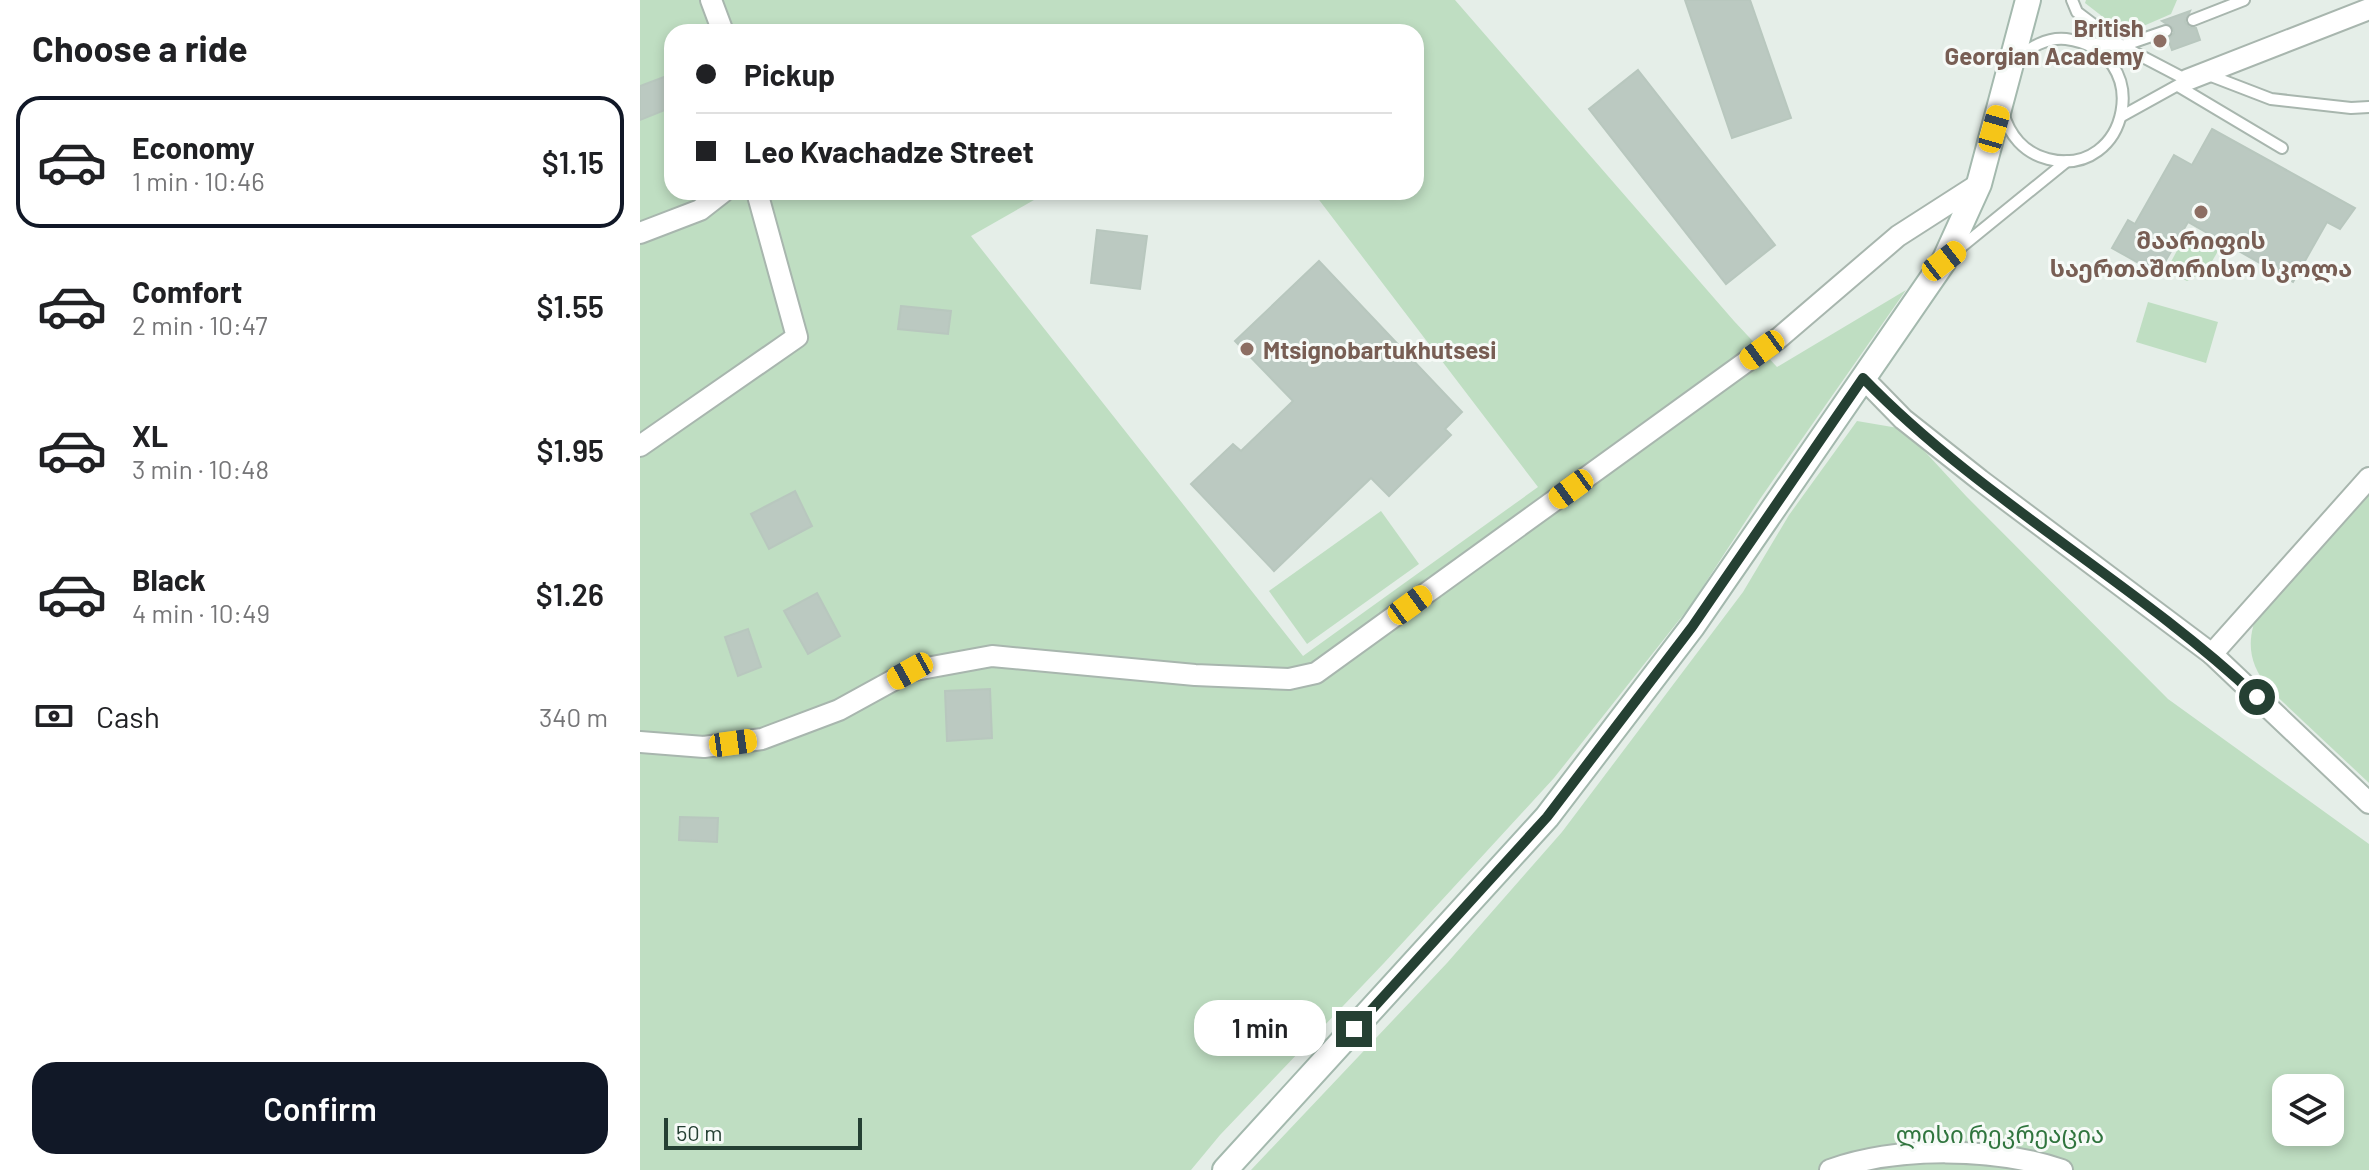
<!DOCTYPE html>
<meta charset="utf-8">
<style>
body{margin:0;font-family:Barlow,"Noto Sans Georgian",sans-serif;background:#f6f6f6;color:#202124;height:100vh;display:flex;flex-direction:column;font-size:30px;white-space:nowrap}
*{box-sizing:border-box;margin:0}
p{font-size:26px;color:#757577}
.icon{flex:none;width:44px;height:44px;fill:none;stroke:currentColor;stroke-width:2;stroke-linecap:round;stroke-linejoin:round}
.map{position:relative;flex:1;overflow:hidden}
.panel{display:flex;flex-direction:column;background:#fff;width:640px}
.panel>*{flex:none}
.guide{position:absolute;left:24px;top:24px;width:760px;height:176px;border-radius:24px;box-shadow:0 4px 12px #0003;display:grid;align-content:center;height:176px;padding:0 32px;background:#fff}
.tools{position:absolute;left:1632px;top:1074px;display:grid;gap:16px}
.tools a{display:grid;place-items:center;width:72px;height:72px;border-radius:16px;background:#fff;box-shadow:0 4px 12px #0003;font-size:40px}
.scale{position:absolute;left:24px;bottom:20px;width:198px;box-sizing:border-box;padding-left:8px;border:4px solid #254033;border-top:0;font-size:22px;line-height:28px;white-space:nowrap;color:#254033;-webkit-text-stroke:6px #f6faf7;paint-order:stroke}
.end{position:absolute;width:36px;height:36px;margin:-18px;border:10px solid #254033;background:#fff;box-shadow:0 0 0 4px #fff}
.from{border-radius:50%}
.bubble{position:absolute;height:56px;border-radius:24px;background:#fff;box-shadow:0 4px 12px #0003;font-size:26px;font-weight:600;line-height:56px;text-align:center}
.car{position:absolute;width:24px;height:48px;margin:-24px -12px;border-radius:10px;box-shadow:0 0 6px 2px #0007;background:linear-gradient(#f5c518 24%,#345 0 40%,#f5c518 0 76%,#345 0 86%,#f5c518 0)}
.guide b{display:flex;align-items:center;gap:28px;height:76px;font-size:30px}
.guide b+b{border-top:2px solid #e0e0e0}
.guide i{width:20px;height:20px;background:#202124}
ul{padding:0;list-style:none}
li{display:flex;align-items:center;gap:24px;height:132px;margin:0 16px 12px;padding:0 16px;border:4px solid transparent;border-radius:24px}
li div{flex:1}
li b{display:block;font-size:30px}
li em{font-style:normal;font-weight:600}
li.on{border-color:#111827}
li>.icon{width:72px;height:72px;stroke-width:1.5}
h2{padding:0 32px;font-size:36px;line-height:96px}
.pay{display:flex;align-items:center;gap:20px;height:88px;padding:0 32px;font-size:30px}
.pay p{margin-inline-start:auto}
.primary-button{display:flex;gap:16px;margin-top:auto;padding:16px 32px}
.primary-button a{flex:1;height:92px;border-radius:24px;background:#111827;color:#fff;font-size:32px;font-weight:600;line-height:92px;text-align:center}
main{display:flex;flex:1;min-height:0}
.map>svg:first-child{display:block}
.green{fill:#bfdec2;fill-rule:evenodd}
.building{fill:#bbc9c1;stroke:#b8c7be;stroke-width:2}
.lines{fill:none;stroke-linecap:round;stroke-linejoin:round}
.lane-casing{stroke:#a8b6ae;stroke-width:14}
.street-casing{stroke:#a8b6ae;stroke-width:24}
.secondary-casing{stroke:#a4b9ae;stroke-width:28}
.lane{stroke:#fff;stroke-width:10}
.street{stroke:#fff;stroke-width:20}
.secondary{stroke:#fff;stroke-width:24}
.route{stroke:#254033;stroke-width:10}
.education-dot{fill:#8d6e63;stroke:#f6faf7;stroke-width:3}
.labels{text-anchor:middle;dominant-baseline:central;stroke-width:6;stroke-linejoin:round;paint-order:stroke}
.education-label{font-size:24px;font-weight:bold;fill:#785e54;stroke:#f6faf7;text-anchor:end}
.park-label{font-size:24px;fill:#30753e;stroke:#f6faf7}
</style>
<main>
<section class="panel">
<h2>Choose a ride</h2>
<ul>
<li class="on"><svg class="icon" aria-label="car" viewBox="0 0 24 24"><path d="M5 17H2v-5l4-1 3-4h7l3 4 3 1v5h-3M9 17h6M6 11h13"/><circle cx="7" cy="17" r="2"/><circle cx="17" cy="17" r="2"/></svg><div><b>Economy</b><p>1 min · 10:46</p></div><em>$1.15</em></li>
<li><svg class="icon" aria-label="car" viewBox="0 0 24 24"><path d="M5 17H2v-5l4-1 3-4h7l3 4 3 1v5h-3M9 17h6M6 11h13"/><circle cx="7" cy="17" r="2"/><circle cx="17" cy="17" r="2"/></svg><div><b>Comfort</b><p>2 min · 10:47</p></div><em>$1.55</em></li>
<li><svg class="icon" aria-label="car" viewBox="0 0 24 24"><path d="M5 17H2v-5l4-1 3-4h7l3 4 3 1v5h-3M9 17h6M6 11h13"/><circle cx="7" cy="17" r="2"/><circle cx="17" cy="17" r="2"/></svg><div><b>XL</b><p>3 min · 10:48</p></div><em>$1.95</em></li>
<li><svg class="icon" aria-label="car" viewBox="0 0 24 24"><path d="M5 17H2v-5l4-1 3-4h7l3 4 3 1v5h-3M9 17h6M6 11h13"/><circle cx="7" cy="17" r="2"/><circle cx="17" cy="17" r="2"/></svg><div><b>Black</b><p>4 min · 10:49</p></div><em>$1.26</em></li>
</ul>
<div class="pay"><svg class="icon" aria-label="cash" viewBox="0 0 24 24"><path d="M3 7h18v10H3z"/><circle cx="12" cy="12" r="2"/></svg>Cash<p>340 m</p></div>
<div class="primary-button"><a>Confirm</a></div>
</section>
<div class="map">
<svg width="1729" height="1170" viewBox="0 0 1729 1170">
<rect width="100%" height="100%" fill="#e5eee8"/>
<g class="green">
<path d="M0,0H815L1094,321L1137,367L1266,290L1120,499L1051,605L914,778L744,963L580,1135L551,1170H0ZM32,32H776V192H673L898,487L663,656L331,236L408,192H32Z"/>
<path d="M1446,0H1537L1531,14L1485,34L1445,3Z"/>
<path d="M1546,234L1578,251L1567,270L1547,281L1526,271Z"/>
<path d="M1508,302L1578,322L1566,363L1496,342Z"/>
<path d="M1217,421L1264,429L1326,496L1528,699L1729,844V1170H611L807,963L922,832L1103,592L1149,515ZM1646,1088H1690V1132H1646Z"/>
<path d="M1729,488V783L1629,689C1607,661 1606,639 1620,607Z"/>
<path d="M741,511L779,564L667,644L629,591Z"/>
</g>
<g class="building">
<path d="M1045,0H1110L1151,118L1092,138Z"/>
<path d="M1550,11L1545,22L1549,27L1556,28L1560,40L1532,50L1528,39L1534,33L1533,28L1522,21Z"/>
<path d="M998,70L1135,245L1086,284L949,109Z"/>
<path d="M32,74V107L0,120V86Z"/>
<path d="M1572,129L1715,208L1700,229L1687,222L1653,282L1548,222L1518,274L1472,248L1488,220L1495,224L1534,155L1552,165Z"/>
<path d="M457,230L507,236L500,289L451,283Z"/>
<path d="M679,261L822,412L805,429L811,435L749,496L731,478L634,571L551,484L593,444L601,451L653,401L595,341Z"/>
<path d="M261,306L311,311L308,334L258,329Z"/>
<path d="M155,491L172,526L129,549L111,514Z"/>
<path d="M177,593L200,636L168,654L144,611Z"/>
<path d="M108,629L121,667L98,676L85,637Z"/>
<path d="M350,689L352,738L307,741L305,691Z"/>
<path d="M40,817L78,818L77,842L39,840Z"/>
</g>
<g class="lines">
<g class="lane-casing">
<g id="lane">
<path d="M1432,0L1437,12L1482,46L1547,80L1482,116"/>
<path d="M1553,20L1604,0"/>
<path d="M1452,43L1482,46L1526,31"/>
<path d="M1566,74L1631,99L1711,108L1729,107"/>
<path d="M1538,86L1642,148"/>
<path d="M1363,112C1369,135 1384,153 1408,159C1489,180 1517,51 1426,39C1408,37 1388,47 1377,61"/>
<path d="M1315,252L1427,161"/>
</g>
</g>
<g class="street-casing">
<g id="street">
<path d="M71,0L83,32"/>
<path d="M1547,80L1729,9"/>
<path d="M0,233L60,210L83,192"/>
<path d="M1223,378L1263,419L1340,480L1572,654L1729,803"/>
<path d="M0,446L157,337L117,192"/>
<path d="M1572,654L1729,478"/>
<path d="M0,742L64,747L122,739L199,710L270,671L352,656L555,675L649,679L676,673L1139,338L1258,236L1339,184"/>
<path d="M1190,1170C1257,1146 1354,1147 1422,1170"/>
</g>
</g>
<g class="secondary-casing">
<path id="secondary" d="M585,1170L907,817L1052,627L1304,261L1339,184L1388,0"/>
</g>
<use href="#lane" class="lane"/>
<use href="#street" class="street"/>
<use href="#secondary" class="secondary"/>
</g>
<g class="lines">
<path class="route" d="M714,1029L907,817L1052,627L1223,378C1341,500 1494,581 1617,697"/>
</g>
<g class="education-dot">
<circle cx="1520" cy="41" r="8"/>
<circle cx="1561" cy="212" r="8"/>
<circle cx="607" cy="349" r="8"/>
</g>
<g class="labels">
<g class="education-label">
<text x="1504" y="27">British<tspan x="1504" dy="28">Georgian Academy</tspan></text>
<text x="1561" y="239" text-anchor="middle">მაარიფის<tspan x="1561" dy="28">საერთაშორისო სკოლა</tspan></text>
<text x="623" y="349" text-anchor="start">Mtsignobartukhutsesi</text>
</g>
<g class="park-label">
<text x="1360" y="1133">ლისი რეკრეაცია</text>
</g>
</g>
</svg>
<div class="tools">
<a><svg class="icon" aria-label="layers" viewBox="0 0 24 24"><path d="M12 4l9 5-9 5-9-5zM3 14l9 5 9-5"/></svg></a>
</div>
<div class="scale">50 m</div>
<i class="end from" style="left:1617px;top:697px"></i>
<i class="end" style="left:714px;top:1029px"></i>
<div class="bubble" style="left:554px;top:1000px;width:132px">1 min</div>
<i class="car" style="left:1354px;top:129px;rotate:16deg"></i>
<i class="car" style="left:1304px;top:261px;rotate:52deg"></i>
<i class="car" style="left:1122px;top:350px;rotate:234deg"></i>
<i class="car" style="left:931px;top:489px;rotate:234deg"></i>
<i class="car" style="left:770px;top:605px;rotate:54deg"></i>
<i class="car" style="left:270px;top:671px;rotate:241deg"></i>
<i class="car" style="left:93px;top:743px;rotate:82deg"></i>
<div class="guide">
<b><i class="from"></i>Pickup</b>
<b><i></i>Leo Kvachadze Street</b>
</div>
</div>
</main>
